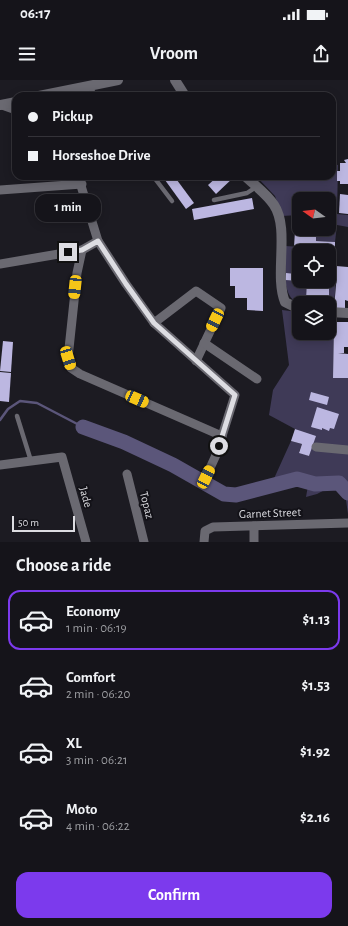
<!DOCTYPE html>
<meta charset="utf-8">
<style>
body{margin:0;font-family:"Alegreya Sans",sans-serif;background:#222127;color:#f1f3f6;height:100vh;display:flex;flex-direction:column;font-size:15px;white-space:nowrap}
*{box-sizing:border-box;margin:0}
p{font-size:13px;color:#9d9ea2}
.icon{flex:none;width:22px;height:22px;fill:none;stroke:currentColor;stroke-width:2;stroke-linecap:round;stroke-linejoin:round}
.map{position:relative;height:462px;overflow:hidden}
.details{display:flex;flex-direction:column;background:#15141a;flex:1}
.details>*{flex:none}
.hud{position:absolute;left:12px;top:12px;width:324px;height:88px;border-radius:12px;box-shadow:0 2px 10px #0003,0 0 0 1px #343339;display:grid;align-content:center;height:88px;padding:0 16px;background:#15141a}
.needle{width:26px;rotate:284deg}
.tools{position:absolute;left:292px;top:112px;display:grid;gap:8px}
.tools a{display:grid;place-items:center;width:44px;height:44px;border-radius:8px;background:#15141a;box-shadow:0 2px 10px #0003,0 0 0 1px #343339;font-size:20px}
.scale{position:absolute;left:12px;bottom:10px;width:63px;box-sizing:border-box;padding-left:4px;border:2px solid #dddde2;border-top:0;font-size:11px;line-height:14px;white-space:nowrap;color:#dddde2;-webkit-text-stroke:3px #131218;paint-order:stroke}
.end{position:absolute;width:18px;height:18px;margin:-9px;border:5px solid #dddde2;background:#111;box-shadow:0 0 0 2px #111}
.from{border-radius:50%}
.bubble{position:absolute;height:28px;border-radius:12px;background:#15141a;box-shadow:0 2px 10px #0003,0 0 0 1px #343339;font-size:13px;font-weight:600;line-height:28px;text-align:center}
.car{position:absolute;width:12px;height:24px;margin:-12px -6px;border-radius:5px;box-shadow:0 0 3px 1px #0007;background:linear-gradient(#f5c518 24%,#345 0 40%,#f5c518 0 76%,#345 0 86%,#f5c518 0)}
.hud b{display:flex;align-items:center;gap:14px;height:38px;font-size:15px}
.hud b+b{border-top:1px solid #343339}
.hud i{width:10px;height:10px;background:#f1f3f6}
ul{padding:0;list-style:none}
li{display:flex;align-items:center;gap:12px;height:60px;margin:0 8px 6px;padding:0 8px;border:2px solid transparent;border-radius:12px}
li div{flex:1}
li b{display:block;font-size:15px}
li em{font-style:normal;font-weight:600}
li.on{border-color:#7c3aed}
li>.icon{width:36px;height:36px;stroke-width:1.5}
h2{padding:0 16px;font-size:18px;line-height:48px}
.cta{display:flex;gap:8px;margin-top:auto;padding:8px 16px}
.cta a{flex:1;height:46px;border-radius:12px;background:#7c3aed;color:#fff;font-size:16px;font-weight:600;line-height:46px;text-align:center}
.status{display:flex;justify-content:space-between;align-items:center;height:28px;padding:0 20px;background:#15141a;direction:ltr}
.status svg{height:11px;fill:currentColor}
header{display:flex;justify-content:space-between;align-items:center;height:52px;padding:0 16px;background:#15141a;font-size:18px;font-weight:600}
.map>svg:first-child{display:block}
.green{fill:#3f3a57;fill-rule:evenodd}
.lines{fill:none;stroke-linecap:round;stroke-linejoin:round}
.stream{stroke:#5b567a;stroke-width:2.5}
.river{stroke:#5b567a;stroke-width:15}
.building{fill:#bcb7e1}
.service{stroke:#6a6971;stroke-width:4.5}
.minor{stroke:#6a6971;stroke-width:9}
.tertiary{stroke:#6a6971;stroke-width:10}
.route{stroke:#dddde2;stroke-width:5}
.labels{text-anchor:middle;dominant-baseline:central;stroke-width:4;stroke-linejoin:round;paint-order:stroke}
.street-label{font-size:12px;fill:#dddde2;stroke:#131218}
</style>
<div class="status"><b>06:17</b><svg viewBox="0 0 49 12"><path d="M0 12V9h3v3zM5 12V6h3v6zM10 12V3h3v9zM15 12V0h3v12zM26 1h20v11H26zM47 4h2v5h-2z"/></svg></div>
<header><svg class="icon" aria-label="menu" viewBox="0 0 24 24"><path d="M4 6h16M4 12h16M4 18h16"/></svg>Vroom<svg class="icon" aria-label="share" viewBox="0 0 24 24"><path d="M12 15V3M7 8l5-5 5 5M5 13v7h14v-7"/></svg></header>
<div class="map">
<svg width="348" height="462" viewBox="0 0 348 462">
<rect width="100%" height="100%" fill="#1c1b22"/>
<g class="green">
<path d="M332,84L338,85L337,134L348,135V147L337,145L335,162L316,161V149H329V119H299V135L282,136L275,116L256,96H332Z"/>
<path d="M285,166L335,169L336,196L334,228L329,227V223H299V225C289,218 287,212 285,200L297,201L298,194L286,193ZM299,171H329V201H299Z"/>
<path d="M282,230L299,232V253H329V236L334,237L333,298H348V434L345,413L338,403L317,414L306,417L309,400L299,397L272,403L291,361L302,364L299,372L309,376L315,357L295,349L269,335L273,310L289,285Z"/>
</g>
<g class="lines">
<path class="stream" d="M0,340L8,329L20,321L37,323L83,347"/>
<path class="river" d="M83,347L124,362L173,385L224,414L236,415L297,399L315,404L339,403L348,413"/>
</g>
<g class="building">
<path d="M348,79V104H340V101H337V91H340V83H346L344,80Z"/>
<path d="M170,96H174L194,123L186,129L165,100Z"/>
<path d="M218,96H235L216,114L208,105Z"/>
<path d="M340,114L348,115V134L339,133Z"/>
<path d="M252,118L254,129L194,140L192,129Z"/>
<path d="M296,135H299V149H316V161L335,162V169L294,167Z"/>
<path d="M336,186L348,187V221L345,220V228H334L337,194Z"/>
<path d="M230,188H263V231L247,230V218H235V206H230Z"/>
<path d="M286,193L298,194L297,201L285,200Z"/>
<path d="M307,201H329V221L306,220Z"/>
<path d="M334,242H348V267H344V273H338L348,274V298H333Z"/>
<path d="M3,261L13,262L11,292L0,291Z"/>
<path d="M0,292L11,293L9,322L0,321Z"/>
<path d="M311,312L329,317L327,325L309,320Z"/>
<path d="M317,327L339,334L334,349L330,348L329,351L322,348V350L311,347Z"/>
<path d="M295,349L316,356L309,376L299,373L302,364L291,361Z"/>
</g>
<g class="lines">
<g class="service">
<path d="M89,6L96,16"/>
<path d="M153,96L172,121"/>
<path d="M214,120L247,113L256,107"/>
<path d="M17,336L31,381"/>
</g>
<g class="minor">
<path d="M2,25L16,30"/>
<path d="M78,96L98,161L126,204L154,243L235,315L216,375L206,397"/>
<path d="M0,110L82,104"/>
<path d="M82,170L77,193L68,278L71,288L80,294L222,356"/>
<path d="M0,184L82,170L98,161"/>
<path d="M154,243L196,211L221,228L196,281"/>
<path d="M204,263L257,299"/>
<path d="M316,367L348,370"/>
<path d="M0,385L62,377L86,462"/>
<path d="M127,394L144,462"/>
<path d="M254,446V462"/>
<path d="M204,462L205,451L213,447L348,443"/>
</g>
<g class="tertiary">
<path d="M175,0L185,16"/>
<path d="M39,16L118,0"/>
<path d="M0,25L16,22"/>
<path d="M245,96C254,105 267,114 274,125C290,149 274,195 285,222L299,229"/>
<path d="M329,232L348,233"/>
</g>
</g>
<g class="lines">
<path class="route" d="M68,172L82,170L98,161L126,204L154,243L235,315L219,366"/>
</g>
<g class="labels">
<g class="street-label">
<text transform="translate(86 417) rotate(75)">Jade</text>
<text transform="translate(147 425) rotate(76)">Topaz</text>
<text transform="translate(270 433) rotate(-2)">Garnet Street</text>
</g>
</g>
</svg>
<div class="tools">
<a><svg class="needle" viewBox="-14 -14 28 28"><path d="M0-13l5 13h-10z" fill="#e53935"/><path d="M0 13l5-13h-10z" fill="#9d9ea2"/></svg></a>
<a><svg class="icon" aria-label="locate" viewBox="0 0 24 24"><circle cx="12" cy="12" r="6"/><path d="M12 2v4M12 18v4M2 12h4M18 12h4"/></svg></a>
<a><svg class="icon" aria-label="layers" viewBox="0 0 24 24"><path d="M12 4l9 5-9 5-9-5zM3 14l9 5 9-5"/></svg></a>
</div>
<div class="scale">50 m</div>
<i class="end from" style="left:219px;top:366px"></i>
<i class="end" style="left:68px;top:172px"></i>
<div class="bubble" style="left:35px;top:114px;width:66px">1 min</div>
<i class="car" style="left:75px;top:207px;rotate:186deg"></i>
<i class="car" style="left:215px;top:240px;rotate:206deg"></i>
<i class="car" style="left:68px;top:278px;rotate:163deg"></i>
<i class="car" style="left:137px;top:319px;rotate:114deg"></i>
<i class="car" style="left:206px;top:397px;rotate:26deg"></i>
<div class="hud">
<b><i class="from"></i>Pickup</b>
<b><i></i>Horseshoe Drive</b>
</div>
</div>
<section class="details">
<h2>Choose a ride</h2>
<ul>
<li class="on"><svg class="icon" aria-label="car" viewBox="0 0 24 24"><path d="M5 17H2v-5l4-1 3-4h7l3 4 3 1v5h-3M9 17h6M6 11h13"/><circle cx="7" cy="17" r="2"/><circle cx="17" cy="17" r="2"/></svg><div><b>Economy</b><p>1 min · 06:19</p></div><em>$1.13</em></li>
<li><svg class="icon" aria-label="car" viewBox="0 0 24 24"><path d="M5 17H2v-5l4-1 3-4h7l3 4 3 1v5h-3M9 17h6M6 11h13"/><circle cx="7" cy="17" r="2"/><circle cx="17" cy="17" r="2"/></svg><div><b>Comfort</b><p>2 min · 06:20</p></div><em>$1.53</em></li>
<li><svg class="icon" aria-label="car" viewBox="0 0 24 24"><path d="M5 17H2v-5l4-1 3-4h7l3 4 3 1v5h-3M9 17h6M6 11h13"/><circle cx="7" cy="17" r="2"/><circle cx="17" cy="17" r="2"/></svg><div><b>XL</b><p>3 min · 06:21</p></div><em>$1.92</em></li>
<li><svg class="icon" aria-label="car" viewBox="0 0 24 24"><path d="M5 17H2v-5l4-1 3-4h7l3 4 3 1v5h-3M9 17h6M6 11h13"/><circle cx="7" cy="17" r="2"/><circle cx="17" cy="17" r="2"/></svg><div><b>Moto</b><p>4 min · 06:22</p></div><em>$2.16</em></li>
</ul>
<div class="cta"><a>Confirm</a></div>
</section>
